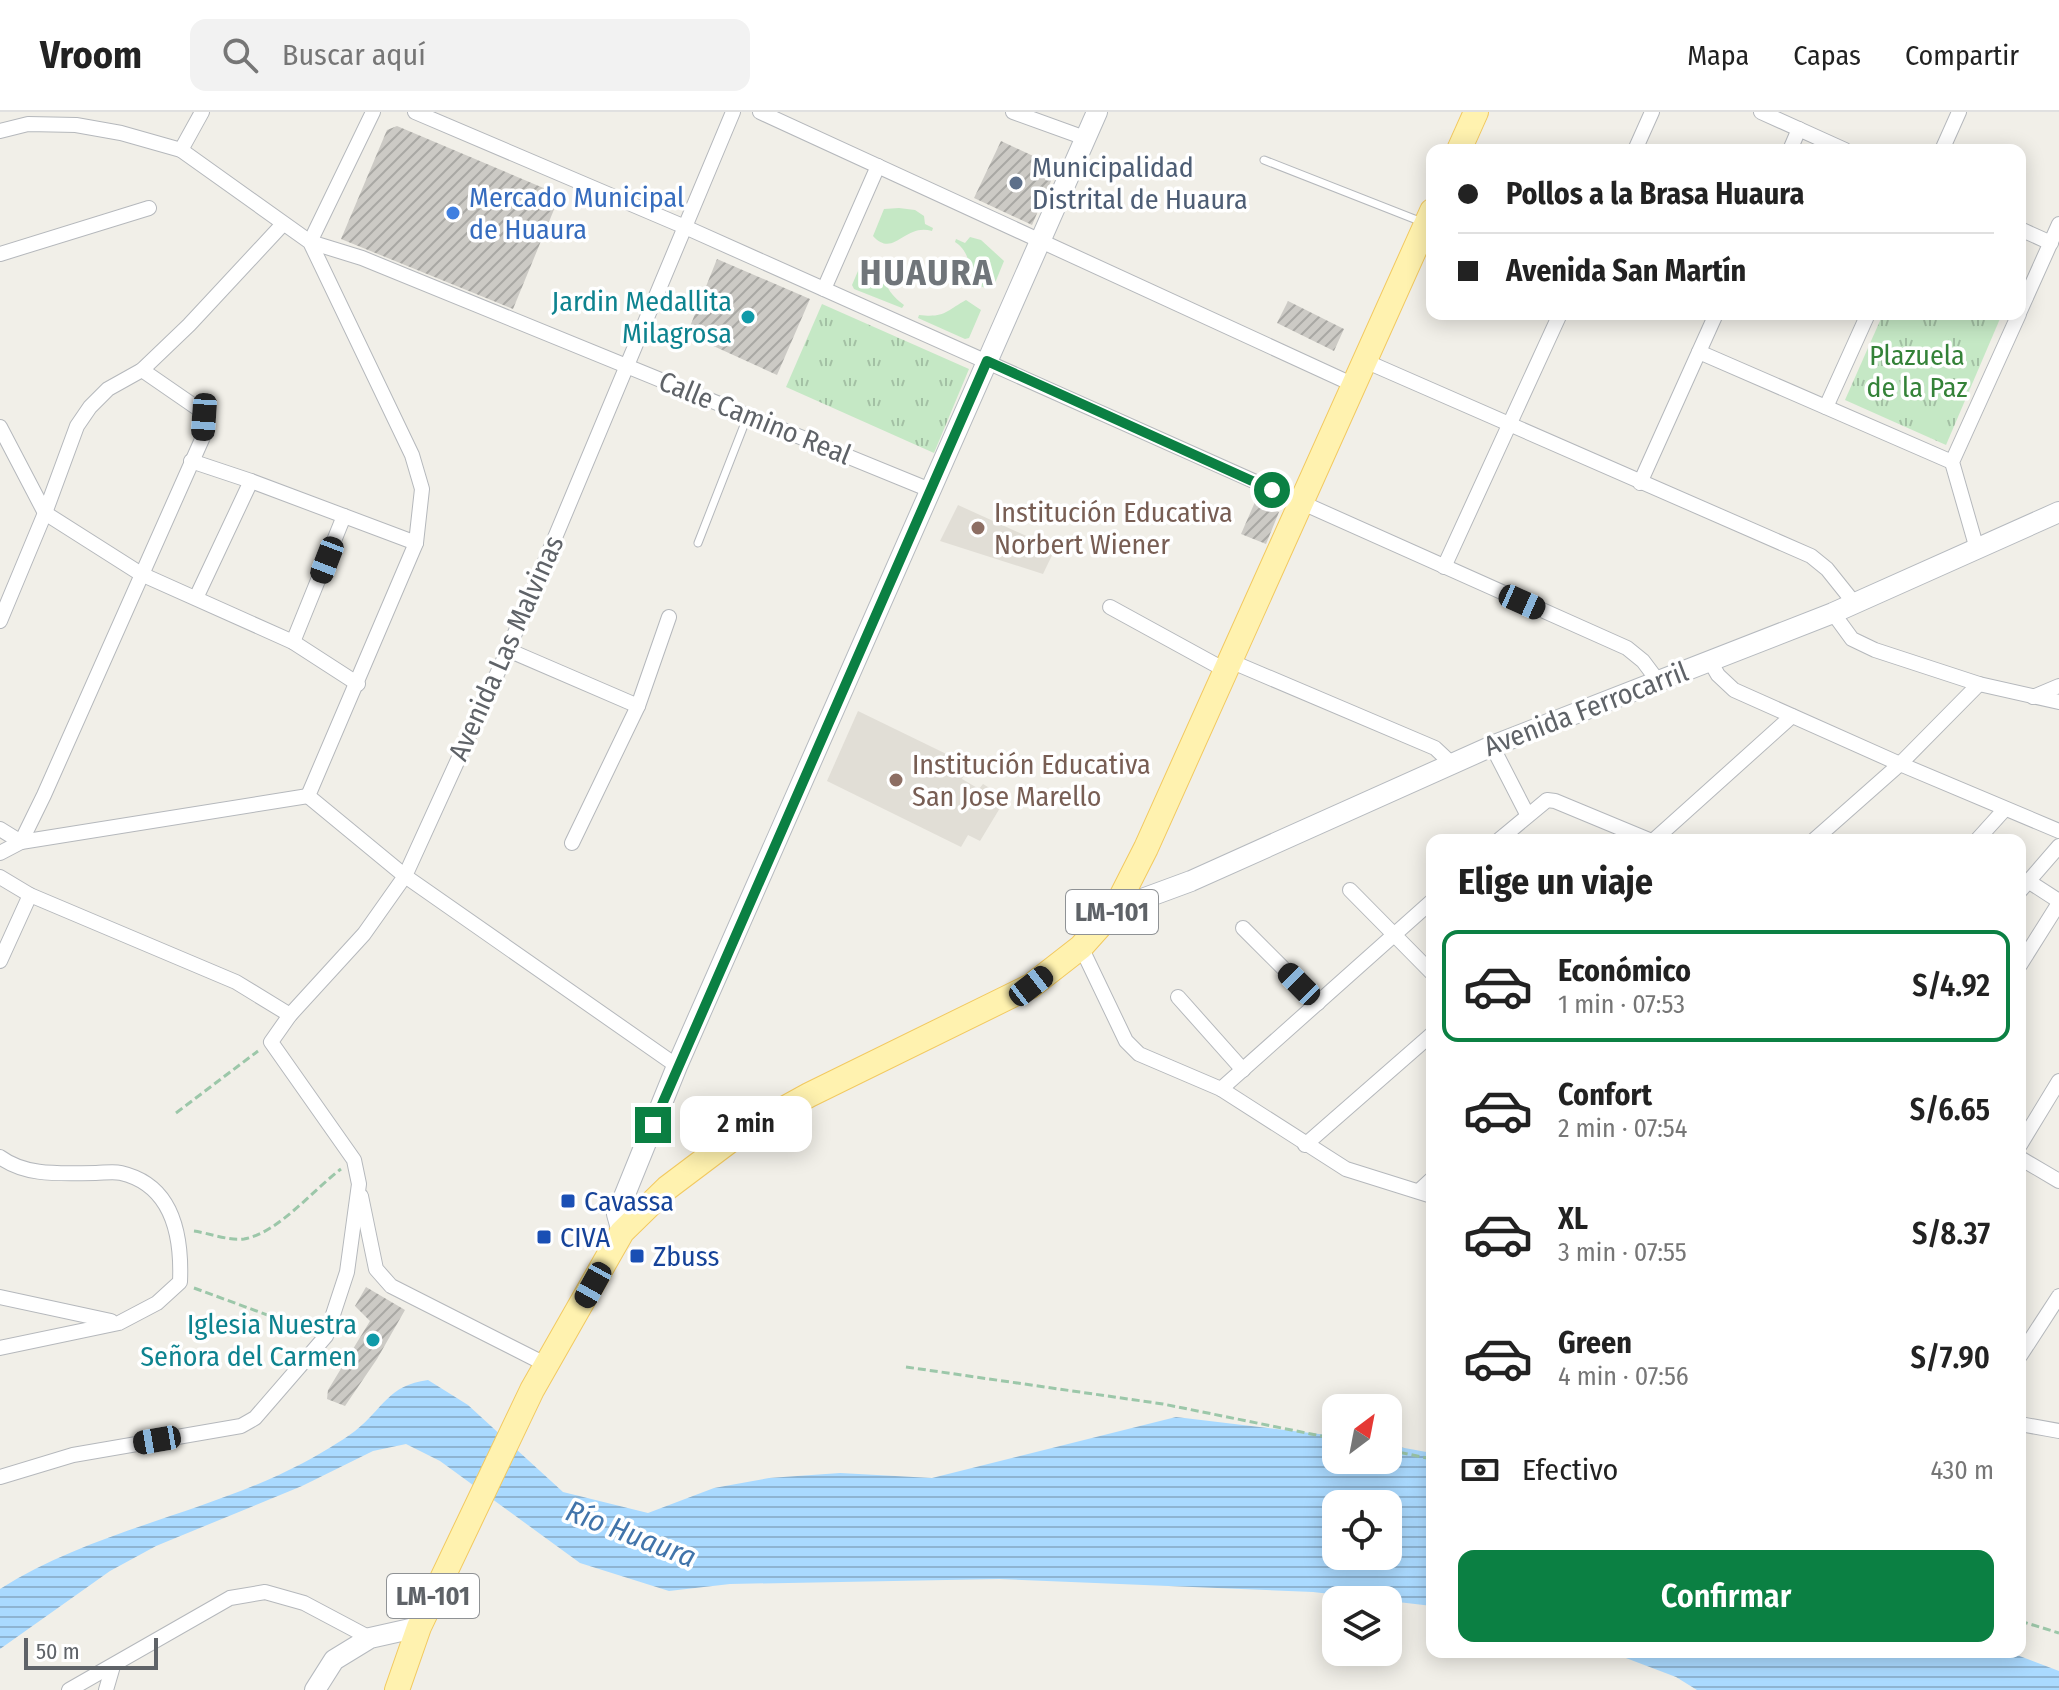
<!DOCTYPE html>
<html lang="es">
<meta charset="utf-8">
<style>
body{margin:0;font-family:"Fira Sans Condensed",sans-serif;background:#f2f2f2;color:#222;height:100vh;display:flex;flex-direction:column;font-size:30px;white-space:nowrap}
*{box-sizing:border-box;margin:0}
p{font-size:26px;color:#767676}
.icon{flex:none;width:44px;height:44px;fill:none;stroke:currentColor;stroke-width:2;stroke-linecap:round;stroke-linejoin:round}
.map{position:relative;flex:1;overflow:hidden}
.details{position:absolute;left:1426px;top:722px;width:600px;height:824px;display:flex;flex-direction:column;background:#fff;border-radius:16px;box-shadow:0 4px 20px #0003}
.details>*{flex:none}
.hud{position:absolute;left:1426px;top:32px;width:600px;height:176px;border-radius:16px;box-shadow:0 4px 20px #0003;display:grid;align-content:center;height:176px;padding:0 32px;background:#fff}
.needle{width:52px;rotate:32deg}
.controls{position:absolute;left:1322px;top:1282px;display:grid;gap:16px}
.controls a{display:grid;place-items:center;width:80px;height:80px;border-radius:16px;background:#fff;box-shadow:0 4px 20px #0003;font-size:40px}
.scale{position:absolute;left:24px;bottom:20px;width:134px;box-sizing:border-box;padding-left:8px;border:4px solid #5f6368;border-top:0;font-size:22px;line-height:28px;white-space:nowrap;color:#5f6368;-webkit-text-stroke:6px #fff;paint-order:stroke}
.end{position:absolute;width:36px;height:36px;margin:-18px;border:10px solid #0b8043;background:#fff;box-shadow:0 0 0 4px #fff}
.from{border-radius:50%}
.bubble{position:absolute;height:56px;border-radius:16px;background:#fff;box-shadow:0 4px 20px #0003;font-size:26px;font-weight:600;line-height:56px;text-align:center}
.car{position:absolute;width:24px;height:48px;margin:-24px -12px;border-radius:10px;box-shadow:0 0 6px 2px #0007;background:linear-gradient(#222 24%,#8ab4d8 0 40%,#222 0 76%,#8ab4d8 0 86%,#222 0)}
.hud b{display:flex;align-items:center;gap:28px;height:76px;font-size:30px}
.hud b+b{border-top:2px solid #e0e0e0}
.hud i{width:20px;height:20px;background:#222}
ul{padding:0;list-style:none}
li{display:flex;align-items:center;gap:24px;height:112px;margin:0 16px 12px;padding:0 16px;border:4px solid transparent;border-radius:16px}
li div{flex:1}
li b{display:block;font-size:30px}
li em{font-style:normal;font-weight:600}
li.active{border-color:#0b8043}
li>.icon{width:72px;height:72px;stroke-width:1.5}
h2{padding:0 32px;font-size:36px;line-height:96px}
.pay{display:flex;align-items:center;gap:20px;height:88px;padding:0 32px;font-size:30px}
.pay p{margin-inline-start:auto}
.action{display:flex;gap:16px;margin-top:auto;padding:16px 32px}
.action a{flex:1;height:92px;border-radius:16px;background:#0b8043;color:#fff;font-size:32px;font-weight:600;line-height:92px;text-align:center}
header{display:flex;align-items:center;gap:48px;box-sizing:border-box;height:112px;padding:0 40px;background:#fff;border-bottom:2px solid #e0e0e0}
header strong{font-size:38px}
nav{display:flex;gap:44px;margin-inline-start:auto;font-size:28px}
.search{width:560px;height:72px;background:#f2f2f2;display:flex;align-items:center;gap:20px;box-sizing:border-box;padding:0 28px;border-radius:16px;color:#767676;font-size:30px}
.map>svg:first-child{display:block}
.education{fill:#e1ded6}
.grass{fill:#c5e8c5}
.park{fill:url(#park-tufts)}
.water{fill:url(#water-rules);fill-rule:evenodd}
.building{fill:url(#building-hatch)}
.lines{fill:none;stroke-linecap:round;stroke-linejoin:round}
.service-casing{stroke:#b5b8bc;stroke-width:9}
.minor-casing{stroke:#b5b8bc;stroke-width:16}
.secondary-casing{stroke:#b6babf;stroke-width:22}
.primary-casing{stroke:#f2c960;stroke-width:26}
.path{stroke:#9cc7a9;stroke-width:3;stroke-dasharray:8 4;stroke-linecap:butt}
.service{stroke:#fff;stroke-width:7}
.minor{stroke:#fff;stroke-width:14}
.secondary{stroke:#fff;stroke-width:20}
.primary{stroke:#fff2af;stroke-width:24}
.route{stroke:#0b8043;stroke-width:10}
.service-dot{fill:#5c6f8a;stroke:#fff;stroke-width:3}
.shop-dot{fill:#3f7fe0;stroke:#fff;stroke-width:3}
.culture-dot{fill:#0f9aa8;stroke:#fff;stroke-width:3}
.education-dot{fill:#8d6e63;stroke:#fff;stroke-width:3}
.transit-dot{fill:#1a4fb4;stroke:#fff;stroke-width:3}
.labels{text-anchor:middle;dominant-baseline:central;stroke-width:7;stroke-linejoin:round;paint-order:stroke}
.shield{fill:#fff;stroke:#8f9295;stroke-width:2}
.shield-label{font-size:26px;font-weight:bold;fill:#5f6368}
.service-label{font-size:28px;fill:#4e5e75;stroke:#fff;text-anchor:start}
.shop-label{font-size:28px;fill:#366cbe;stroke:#fff;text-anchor:start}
.culture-label{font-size:28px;fill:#0d838f;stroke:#fff;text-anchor:end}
.park-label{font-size:28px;fill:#348238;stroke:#fff}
.street-label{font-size:28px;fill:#5f6368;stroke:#fff}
.education-label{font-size:28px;fill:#785e54;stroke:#fff;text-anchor:start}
.transit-label{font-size:28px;fill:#164399;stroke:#fff;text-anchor:start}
.water-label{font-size:30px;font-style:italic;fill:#4174aa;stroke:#fff}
.district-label{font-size:36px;font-weight:bold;letter-spacing:2px;fill:#70757a;stroke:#fff}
</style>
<header>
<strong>Vroom</strong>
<div class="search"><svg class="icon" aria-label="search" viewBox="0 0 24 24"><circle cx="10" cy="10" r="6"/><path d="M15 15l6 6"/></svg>Buscar aquí</div>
<nav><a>Mapa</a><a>Capas</a><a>Compartir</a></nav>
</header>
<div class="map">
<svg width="2059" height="1578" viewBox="0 0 2059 1578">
<defs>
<pattern id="park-tufts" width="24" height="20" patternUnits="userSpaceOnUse" patternTransform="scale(2)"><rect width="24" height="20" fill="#c5e8c5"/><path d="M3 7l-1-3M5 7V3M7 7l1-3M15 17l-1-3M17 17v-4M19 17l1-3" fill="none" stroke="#a3c0a4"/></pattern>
<pattern id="water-rules" width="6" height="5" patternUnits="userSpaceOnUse" patternTransform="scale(2)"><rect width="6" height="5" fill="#aadaff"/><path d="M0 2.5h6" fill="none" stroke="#8eb4d2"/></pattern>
<pattern id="building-hatch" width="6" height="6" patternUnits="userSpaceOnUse" patternTransform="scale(2)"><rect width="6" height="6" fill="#cccac5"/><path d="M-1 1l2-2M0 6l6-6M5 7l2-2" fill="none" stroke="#a9a8a4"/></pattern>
</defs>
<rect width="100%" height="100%" fill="#f1efe8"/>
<g class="education">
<path d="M958,393L1055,437L1043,462L940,429Z"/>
<path d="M858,599L969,653L962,667L979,677L983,672L1006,686L980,729L968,723L961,735L827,669Z"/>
</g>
<g class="grass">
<path d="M899,96L915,98L924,104L925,112L933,116L932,119C904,111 894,147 873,124L884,97Z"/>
<path d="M970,125L981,128L1004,149L993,176C962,178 979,145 955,130L956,127L965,131Z"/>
<path d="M864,145L881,149C888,171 882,176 904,193L902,196L854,177L852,173Z"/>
<path d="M966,188L981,198L969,226L965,227L918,206L919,203C945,206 946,199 966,188Z"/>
</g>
<g class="park">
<path d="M822,192L969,257L934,341L786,275Z"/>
<path d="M1883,202H2002L1946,333L1845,288Z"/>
</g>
<g class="water">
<path d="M428,1268L468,1293L563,1380L648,1401L714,1376L769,1366L840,1361L932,1366L1176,1305L1336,1324V1348H1388V1333L1432,1341V1494L1313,1480L999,1467L730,1472L669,1479L580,1451L440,1349L406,1332L373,1339L302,1374L156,1434L110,1459L0,1537V1477C93,1418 206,1402 303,1351C320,1342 340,1330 355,1319C383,1297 388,1273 428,1268ZM1336,1392H1388V1444H1336Z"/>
<path d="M1610,1540H2009L2059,1559V1578H1697L1676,1565Z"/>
</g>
<g class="building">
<path d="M397,14L560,83L513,197L341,127L387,18Z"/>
<path d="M1001,29L1057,55L1032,113L974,86Z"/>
<path d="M717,147L810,187L777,263L687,222Z"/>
<path d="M1288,189L1344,217L1334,239L1277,211Z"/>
<path d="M1255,390L1279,400L1266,432L1241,422Z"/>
<path d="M366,1175L405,1198L377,1247L345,1294L327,1287L328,1278L370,1209L355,1194Z"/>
</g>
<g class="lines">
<g class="service-casing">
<g id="service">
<path d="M1264,48L1422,110"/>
<path d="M698,431L748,303"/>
</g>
</g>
<g class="minor-casing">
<g id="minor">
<path d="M373,0L310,130L362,146L930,378"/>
<path d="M415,0L685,115L1627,536L1643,549L1658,569"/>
<path d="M760,0L1354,273"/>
<path d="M1013,0L1085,26"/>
<path d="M1761,0L1845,38"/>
<path d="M0,19L28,12L76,13L121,21L181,38L310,130L412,343L422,377L416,431L308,684L405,764L364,822L290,903L271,930L354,1048L359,1072L347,1160L326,1224L255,1306L241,1314L73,1343L0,1365"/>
<path d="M181,38L202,0"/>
<path d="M1635,38L1652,0"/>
<path d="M1790,38L1799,17"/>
<path d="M1942,38L1959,0"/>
<path d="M2020,117L2051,131"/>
<path d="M0,142L149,96"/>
<path d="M824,177L878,54"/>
<path d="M2020,199L2059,112"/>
<path d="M1699,240L1952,350"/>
<path d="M1365,249L1811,444L1827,457L1855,492"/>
<path d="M1826,295L1868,202"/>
<path d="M0,315L45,401L141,462L293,530L358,572"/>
<path d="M191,349L251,369L416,431"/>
<path d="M1640,371L1716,202"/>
<path d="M1977,437L1952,350L2019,202"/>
<path d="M1444,455L1560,202"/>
<path d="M196,486L251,369"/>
<path d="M1110,495L1225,558"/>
<path d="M1833,501L1852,527L1875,538L1979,572L2059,590"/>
<path d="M0,509L45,401L77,314L90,295L108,277L142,258L189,213L283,112"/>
<path d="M293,530L344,404"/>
<path d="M508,538L638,594"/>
<path d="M1230,549L1435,636L1451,651"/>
<path d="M1710,549L1718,563L1734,578L1900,652L2059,719"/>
<path d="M2033,585L2059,574"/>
<path d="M1492,634L1527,702"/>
<path d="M0,717L21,730L308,684"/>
<path d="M1499,728L1547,688L1555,689L1649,728"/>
<path d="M1654,728L1792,604"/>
<path d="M1814,728L1900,652L1979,572"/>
<path d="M1977,728L2005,697"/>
<path d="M572,731L638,594L669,505"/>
<path d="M0,741L21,730L44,683L203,325L204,305L200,298L142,258"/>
<path d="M0,765L30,783L236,870L290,903"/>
<path d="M2028,769L2059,789"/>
<path d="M1350,778L1432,861"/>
<path d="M2020,779L2059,734"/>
<path d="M1243,816L1318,891"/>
<path d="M1081,835L1126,929L1139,942L1221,977L1346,1057L1432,1084"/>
<path d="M0,849L30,783"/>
<path d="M2020,853L2059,791"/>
<path d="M1178,885L1243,958"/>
<path d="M677,954L405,764L508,538L733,0"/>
<path d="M1221,977L1432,789"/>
<path d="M1305,1033L1432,922"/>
<path d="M2020,1033L2059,969"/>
<path d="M0,1045C27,1065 63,1061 96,1061C103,1061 113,1059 121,1061C173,1073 182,1124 180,1170L157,1191L119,1211L0,1236"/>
<path d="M2020,1046L2059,1069"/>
<path d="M1419,1079L1432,1067"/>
<path d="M361,1084L376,1157L391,1174L547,1253"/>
<path d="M0,1185L111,1209"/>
<path d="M2020,1244L2059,1184"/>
<path d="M2020,1312L2059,1319"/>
<path d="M69,1578L230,1486L265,1480L304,1491L370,1526"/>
<path d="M106,1578L113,1554"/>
</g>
</g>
<g class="secondary-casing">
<g id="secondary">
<path d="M1115,797L1191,769L1492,634L1833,501L2059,400"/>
<path d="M622,1120L617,1102L677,954L1097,0"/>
<path d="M315,1578L334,1548L370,1526L419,1515"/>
</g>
</g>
<g class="primary-casing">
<g id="primary">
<path d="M1459,38L1476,0"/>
<path d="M397,1578L419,1515L532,1278L622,1120L667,1076L740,1021L809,983L1031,874L1081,835L1115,797L1146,736L1432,99"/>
</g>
</g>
<g class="path">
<path d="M176,1001L258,939"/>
<path d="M194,1119C208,1121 229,1129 244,1127C278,1121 313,1078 341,1057"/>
<path d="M194,1176L311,1219"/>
<path d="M906,1255L1163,1292L1336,1327"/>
<path d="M1388,1338L1432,1347"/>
<path d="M2020,1509L2059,1521"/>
</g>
<use href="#service" class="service"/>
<use href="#minor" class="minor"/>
<use href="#secondary" class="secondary"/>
<use href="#primary" class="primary"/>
</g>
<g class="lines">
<path class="route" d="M653,1013L987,249L1272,378"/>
</g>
<circle class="service-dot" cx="1016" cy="71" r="8"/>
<circle class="shop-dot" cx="453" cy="101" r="8"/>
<g class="culture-dot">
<circle cx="748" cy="205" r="8"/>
<circle cx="373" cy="1228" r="8"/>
</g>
<g class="education-dot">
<circle cx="978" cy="416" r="8"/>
<circle cx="896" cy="668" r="8"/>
</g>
<g class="transit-dot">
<rect x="560" y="1081" width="16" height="16" rx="4"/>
<rect x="536" y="1117" width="16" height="16" rx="4"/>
<rect x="629" y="1136" width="16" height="16" rx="4"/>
</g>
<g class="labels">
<g class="shield">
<rect x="1066" y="778" width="92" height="44" rx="6"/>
<rect x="387" y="1462" width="92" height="44" rx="6"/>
</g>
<g class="shield-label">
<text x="1112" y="800">LM-101</text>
<text x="433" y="1484">LM-101</text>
</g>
<g class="service-label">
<text x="1032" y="55">Municipalidad<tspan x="1032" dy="32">Distrital de Huaura</tspan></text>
</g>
<g class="shop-label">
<text x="469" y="85">Mercado Municipal<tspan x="469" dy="32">de Huaura</tspan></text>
</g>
<g class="culture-label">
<text x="732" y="189">Jardin Medallita<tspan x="732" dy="32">Milagrosa</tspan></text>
<text x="357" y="1212">Iglesia Nuestra<tspan x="357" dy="32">Señora del Carmen</tspan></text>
</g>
<g class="park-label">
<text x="1917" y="243">Plazuela<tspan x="1917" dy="32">de la Paz</tspan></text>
</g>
<g class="street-label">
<text transform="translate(755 306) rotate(22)">Calle Camino Real</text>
<text transform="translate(506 536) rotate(-66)">Avenida Las Malvinas</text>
<text transform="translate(1586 597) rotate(-21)">Avenida Ferrocarril</text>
</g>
<g class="education-label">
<text x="994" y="400">Institución Educativa<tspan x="994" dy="32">Norbert Wiener</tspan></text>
<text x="912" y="652">Institución Educativa<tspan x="912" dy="32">San Jose Marello</tspan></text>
</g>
<g class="transit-label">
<text x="584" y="1089">Cavassa</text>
<text x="560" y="1125">CIVA</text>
<text x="653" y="1144">Zbuss</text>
</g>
<g class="water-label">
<text transform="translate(631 1422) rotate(21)">Río Huaura</text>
</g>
<g class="district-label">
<text x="927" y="161">HUAURA</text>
</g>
</g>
</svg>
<div class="controls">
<a><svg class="needle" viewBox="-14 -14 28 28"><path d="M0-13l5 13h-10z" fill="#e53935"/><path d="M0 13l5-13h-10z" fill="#767676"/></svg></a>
<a><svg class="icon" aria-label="locate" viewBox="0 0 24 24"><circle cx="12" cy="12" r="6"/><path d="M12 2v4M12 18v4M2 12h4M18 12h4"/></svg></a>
<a><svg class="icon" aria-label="layers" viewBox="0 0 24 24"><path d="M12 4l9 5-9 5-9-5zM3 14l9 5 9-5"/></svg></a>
</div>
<div class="scale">50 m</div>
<i class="end from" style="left:1272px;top:378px"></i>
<i class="end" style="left:653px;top:1013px"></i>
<div class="bubble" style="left:680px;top:984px;width:132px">2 min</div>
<i class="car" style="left:204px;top:305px;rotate:184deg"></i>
<i class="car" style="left:327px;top:448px;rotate:201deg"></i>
<i class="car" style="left:1522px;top:490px;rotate:114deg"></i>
<i class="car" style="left:1299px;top:872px;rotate:315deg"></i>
<i class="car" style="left:1031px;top:874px;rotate:52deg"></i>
<i class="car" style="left:593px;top:1173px;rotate:209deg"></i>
<i class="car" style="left:157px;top:1328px;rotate:260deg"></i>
<div class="hud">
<b><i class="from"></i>Pollos a la Brasa Huaura</b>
<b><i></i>Avenida San Martín</b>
</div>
<section class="details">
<h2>Elige un viaje</h2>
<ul>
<li class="active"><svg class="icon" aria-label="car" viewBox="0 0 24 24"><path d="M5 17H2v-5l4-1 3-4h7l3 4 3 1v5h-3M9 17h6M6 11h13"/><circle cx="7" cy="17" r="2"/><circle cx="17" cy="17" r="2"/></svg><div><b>Económico</b><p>1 min · 07:53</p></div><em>S/4.92</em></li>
<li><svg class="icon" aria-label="car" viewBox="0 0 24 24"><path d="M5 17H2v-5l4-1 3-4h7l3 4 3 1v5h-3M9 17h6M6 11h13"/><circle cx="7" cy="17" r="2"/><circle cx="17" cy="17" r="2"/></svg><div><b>Confort</b><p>2 min · 07:54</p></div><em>S/6.65</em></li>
<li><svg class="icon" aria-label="car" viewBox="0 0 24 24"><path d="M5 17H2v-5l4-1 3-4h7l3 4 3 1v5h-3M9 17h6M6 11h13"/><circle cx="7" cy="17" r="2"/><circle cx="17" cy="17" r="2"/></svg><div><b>XL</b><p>3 min · 07:55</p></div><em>S/8.37</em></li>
<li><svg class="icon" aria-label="car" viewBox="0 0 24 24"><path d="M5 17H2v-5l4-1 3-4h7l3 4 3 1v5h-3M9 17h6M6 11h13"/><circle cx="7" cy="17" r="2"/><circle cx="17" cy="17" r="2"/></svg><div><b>Green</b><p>4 min · 07:56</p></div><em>S/7.90</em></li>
</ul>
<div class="pay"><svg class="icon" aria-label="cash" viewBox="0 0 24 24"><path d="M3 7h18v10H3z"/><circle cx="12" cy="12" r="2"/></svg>Efectivo<p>430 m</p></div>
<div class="action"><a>Confirmar</a></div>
</section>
</div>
